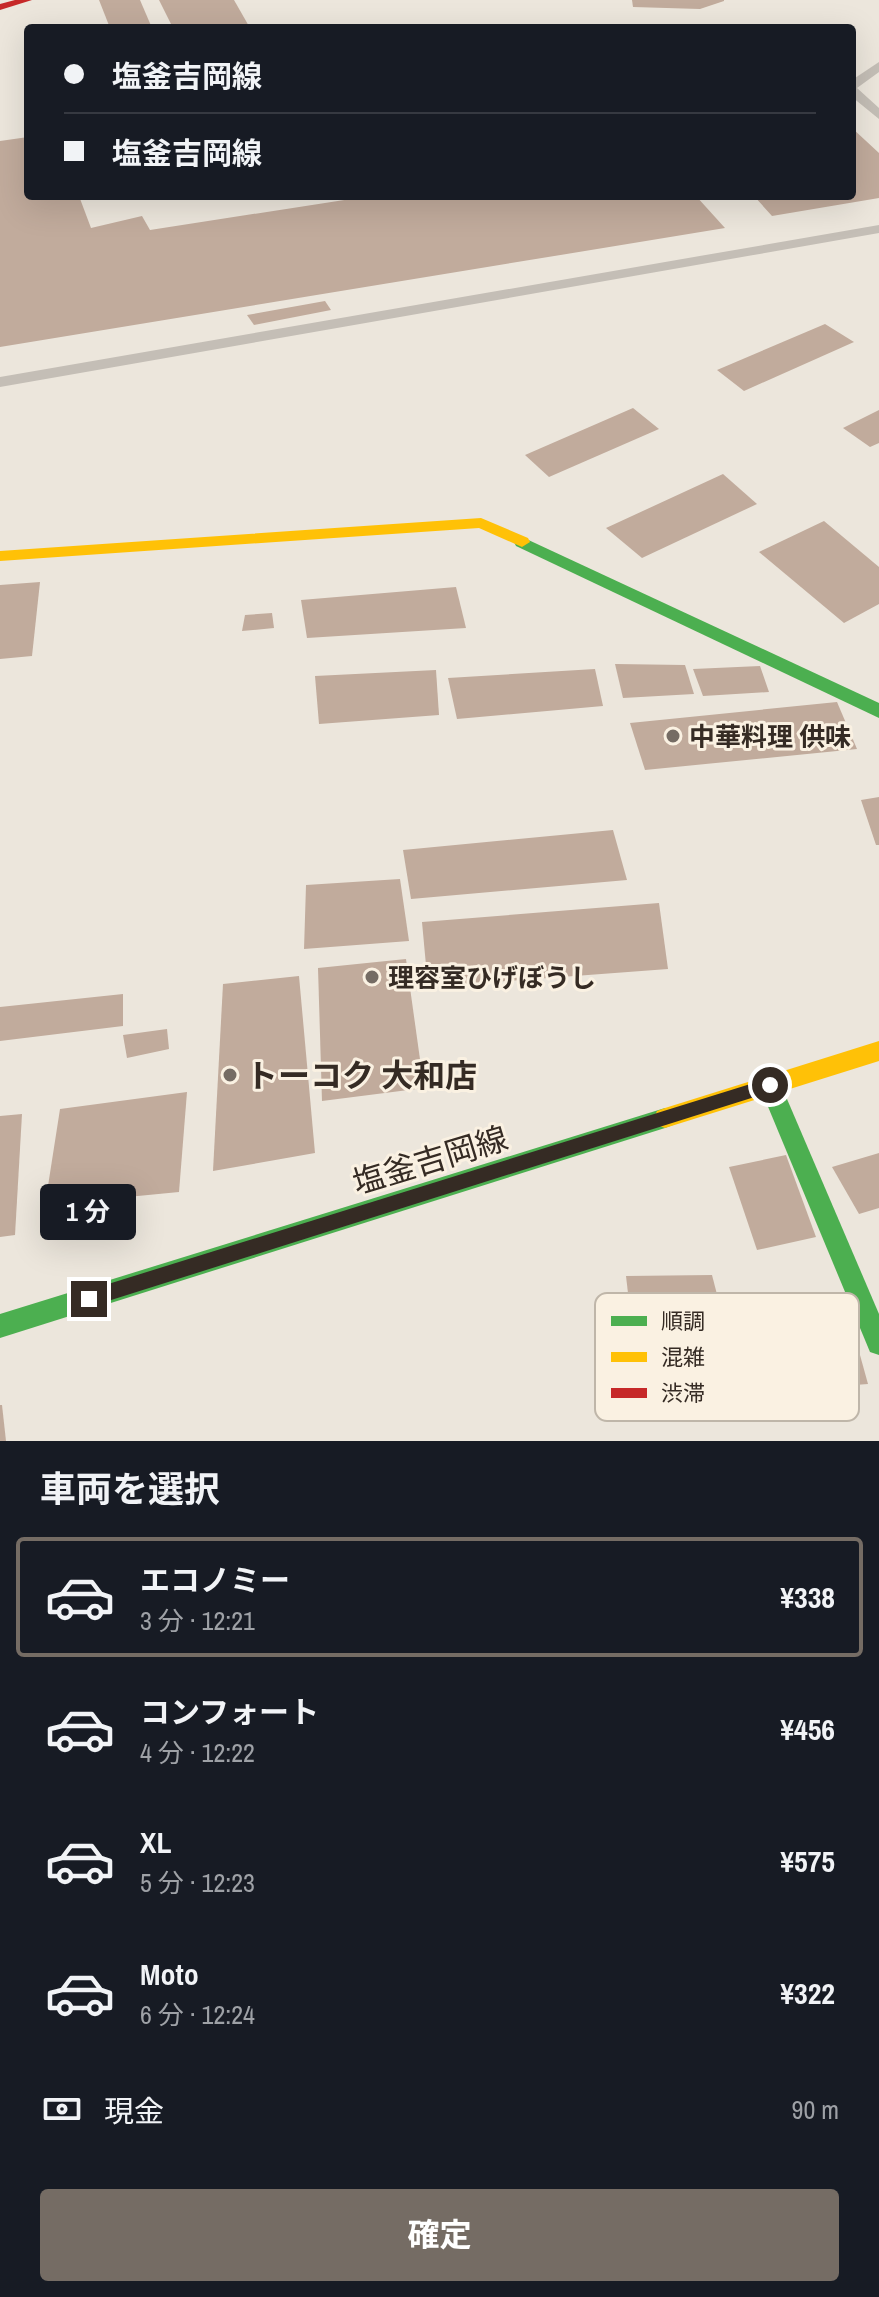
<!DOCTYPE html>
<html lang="ja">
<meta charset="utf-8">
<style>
body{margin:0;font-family:"Archivo Narrow","Noto Sans JP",sans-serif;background:#242831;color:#f1f3f6;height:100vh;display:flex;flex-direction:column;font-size:30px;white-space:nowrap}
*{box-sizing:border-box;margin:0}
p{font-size:26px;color:#9ea1a6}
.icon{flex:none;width:44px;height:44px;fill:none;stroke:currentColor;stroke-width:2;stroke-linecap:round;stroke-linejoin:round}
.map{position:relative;height:1441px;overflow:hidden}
.side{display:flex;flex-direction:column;background:#171b24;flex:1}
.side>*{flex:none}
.top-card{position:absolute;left:24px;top:24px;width:832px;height:176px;border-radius:8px;box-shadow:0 8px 32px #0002;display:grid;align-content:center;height:176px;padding:0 40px;background:#171b24}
.end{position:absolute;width:36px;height:36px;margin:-18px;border:10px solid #352b24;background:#fff;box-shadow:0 0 0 4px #fff}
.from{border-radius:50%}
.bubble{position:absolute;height:56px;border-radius:8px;background:#171b24;box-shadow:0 8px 32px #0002;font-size:26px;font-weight:700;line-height:56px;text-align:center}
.top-card b{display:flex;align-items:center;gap:28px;height:76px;font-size:30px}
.top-card b+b{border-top:2px solid #363941}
.top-card i{width:20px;height:20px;background:#f1f3f6}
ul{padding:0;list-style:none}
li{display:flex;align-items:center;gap:24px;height:120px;margin:0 16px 12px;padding:0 24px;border:4px solid transparent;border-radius:8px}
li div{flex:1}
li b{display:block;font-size:30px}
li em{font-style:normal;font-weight:700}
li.on{border-color:#756c64}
li>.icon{width:72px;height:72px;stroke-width:1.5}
h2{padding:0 40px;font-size:36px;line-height:96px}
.pay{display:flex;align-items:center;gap:20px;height:88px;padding:0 40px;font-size:30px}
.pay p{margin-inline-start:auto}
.cta{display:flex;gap:16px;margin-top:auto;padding:16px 40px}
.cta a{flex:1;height:92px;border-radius:8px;background:#756c64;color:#fff;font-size:32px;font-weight:700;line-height:92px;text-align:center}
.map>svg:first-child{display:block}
.building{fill:#c1ab9c}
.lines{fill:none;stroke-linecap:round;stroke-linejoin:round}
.lane{fill:#c4beb6;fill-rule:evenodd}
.fast{fill:#4caf50;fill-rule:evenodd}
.slow{fill:#ffc107;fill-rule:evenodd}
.jam{fill:#c62828;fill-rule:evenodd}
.route{fill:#352b24}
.poi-dot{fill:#756c64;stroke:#faf1e2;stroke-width:3}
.labels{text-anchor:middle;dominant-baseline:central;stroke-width:6;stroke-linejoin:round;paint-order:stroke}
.poi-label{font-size:26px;font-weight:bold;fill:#352b24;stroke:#faf1e2;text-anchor:start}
.near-poi-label{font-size:32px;font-weight:bold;fill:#352b24;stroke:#faf1e2;text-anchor:start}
.near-street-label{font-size:32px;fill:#352b24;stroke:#faf1e2}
.key{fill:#faf1e2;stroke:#bfb6a9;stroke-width:2}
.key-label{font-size:22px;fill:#352b24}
</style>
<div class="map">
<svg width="879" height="1441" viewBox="0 0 879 1441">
<rect width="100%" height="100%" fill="#ece6dc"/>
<g class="building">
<path d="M99,0H140L152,28H110Z"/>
<path d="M159,0H234L250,28H173Z"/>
<path d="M632,0H724V1L700,9L633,7Z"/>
<path d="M852,128L879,153V198L772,216L754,196H852Z"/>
<path d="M28,137V196H79L91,228L142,216L150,230L370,196H696L725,228L0,347V141Z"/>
<path d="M325,301L331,310L254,325L247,315Z"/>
<path d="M825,324L854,342L744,391L717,370Z"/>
<path d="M633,408L659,429L549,477L525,455Z"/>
<path d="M879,410V443L870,447L843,428Z"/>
<path d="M723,474L757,504L642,558L606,528Z"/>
<path d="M824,521L879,567V604L844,623L759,552Z"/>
<path d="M40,582L32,656L0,659V585Z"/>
<path d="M456,587L466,628L307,638L301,600Z"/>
<path d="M272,613L274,628L242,631L245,615Z"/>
<path d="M615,664L685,665L694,694L623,698Z"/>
<path d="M760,666L769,692L703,696L693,669Z"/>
<path d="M595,669L603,706L457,719L448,678Z"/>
<path d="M436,670L439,715L319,724L315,676Z"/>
<path d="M837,702L857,749L645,770L630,723Z"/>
<path d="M879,797V845H876L861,800Z"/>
<path d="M613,830L627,880L411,899L403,850Z"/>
<path d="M400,879L409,941L304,949L306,885Z"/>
<path d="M659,903L668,969L428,987L422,922Z"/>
<path d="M406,959L424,1088L322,1101L318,968Z"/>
<path d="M299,976L315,1153L213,1171L223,984Z"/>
<path d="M123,994V1026L0,1041V1007Z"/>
<path d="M167,1029L169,1049L127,1058L123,1035Z"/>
<path d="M187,1092L179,1192L45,1205L60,1109Z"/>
<path d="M22,1114L15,1235L0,1237V1116Z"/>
<path d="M879,1153V1208L859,1214L832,1167Z"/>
<path d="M786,1155L816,1237L757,1250L729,1167Z"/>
<path d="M712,1275L729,1341L635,1353L626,1276Z"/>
<path d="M852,1326L868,1384L748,1393L741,1328Z"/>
<path d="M0,1405H2L6,1441H0Z"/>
</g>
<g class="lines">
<g class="lane">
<path d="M879,62V72L857,88L879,108V119L852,97V80Z"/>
<path d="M879,225V233L0,387V377Z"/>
</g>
<g class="fast">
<path d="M522,537L879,703V718L516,546L514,542L516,538Z"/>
<path d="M770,1075L778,1078L879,1314V1355L870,1352L759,1085L762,1078Z"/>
<path d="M665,1108L673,1111L676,1118L673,1125L665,1128L0,1338V1314Z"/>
</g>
<g class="slow">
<path d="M481,518L528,538L530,542L522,547L479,528L0,561V551Z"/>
<path d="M879,1041V1061L665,1128L657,1125L654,1118L657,1111L665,1108Z"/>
</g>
<path class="jam" d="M15,0H32L0,10V4Z"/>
</g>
<path class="route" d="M770,1078L778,1085L770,1092L89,1307L80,1299L89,1290Z"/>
<g class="poi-dot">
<circle cx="673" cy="736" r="8"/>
<circle cx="372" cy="977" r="8"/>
<circle cx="230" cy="1075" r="8"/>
</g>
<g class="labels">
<g class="poi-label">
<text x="689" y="736">中華料理 供味</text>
<text x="388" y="977">理容室ひげぼうし</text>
</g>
<g class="near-poi-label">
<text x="246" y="1075">トーコク 大和店</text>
</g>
<g class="near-street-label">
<text transform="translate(430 1160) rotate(-17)">塩釜吉岡線</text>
</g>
</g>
<rect x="595" y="1293" width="264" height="128" rx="12" class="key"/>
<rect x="611" y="1316" width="36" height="10" fill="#4caf50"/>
<rect x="611" y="1352" width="36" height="10" fill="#ffc107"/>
<rect x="611" y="1388" width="36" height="10" fill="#c62828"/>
<g class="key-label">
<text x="661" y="1329">順調</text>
<text x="661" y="1365">混雑</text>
<text x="661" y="1401">渋滞</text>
</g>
</svg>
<i class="end from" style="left:770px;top:1085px"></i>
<i class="end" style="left:89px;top:1299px"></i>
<div class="bubble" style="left:40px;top:1184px;width:96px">1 分</div>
<div class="top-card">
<b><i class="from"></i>塩釜吉岡線</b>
<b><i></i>塩釜吉岡線</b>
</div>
</div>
<section class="side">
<h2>車両を選択</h2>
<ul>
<li class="on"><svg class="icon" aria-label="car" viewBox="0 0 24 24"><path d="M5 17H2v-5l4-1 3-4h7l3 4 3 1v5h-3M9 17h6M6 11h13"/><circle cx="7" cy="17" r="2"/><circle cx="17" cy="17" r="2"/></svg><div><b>エコノミー</b><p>3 分 · 12:21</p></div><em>¥338</em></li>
<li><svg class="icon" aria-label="car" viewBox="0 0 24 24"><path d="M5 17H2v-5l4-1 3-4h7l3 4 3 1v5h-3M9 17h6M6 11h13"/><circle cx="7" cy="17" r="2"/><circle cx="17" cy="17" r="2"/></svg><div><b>コンフォート</b><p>4 分 · 12:22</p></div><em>¥456</em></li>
<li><svg class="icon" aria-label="car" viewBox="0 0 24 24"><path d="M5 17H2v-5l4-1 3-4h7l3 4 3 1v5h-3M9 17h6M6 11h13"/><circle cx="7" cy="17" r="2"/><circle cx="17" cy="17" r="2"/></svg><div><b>XL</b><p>5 分 · 12:23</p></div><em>¥575</em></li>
<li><svg class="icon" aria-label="car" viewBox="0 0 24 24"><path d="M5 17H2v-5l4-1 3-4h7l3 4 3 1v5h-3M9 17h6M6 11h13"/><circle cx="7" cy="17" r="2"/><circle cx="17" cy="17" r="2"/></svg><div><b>Moto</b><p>6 分 · 12:24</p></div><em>¥322</em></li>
</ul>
<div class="pay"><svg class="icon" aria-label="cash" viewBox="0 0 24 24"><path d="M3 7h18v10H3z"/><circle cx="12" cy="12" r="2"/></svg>現金<p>90 m</p></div>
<div class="cta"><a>確定</a></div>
</section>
